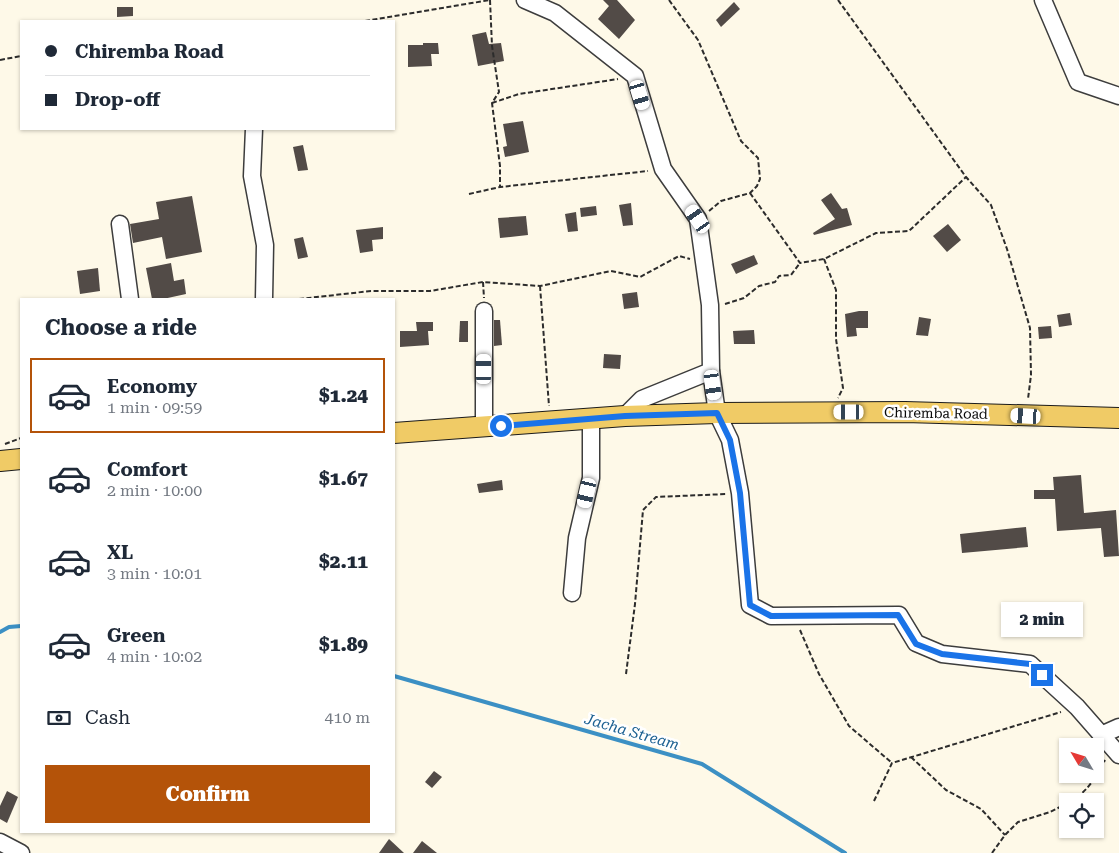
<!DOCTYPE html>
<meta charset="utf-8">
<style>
body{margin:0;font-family:"Roboto Serif",serif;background:#f2f2f3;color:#1f2937;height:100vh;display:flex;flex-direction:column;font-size:19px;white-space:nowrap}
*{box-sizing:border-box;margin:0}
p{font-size:16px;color:#747a83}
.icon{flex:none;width:28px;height:28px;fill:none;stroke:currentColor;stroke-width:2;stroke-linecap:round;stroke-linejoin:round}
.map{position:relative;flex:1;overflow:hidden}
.drawer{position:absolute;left:20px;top:298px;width:375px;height:535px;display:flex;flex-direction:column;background:#fff;border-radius:0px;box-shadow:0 1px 4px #0004}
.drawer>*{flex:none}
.guide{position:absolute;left:20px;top:20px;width:375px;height:110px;border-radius:0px;box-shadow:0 1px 4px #0004;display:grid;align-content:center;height:110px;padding:0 25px;background:#fff}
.needle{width:32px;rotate:308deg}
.buttons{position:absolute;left:1059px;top:738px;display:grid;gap:10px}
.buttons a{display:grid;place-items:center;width:45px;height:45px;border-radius:0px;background:#fff;box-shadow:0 1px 4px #0004;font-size:25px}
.end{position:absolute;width:22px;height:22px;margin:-11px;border:6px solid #1a73e8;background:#fff;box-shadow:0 0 0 2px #fff}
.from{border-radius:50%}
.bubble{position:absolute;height:35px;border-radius:0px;background:#fff;box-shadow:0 1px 4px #0004;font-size:16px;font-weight:800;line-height:35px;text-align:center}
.car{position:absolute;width:15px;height:30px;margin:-15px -8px;border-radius:6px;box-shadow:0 0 4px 1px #0007;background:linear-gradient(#fff 24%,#345 0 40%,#fff 0 76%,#345 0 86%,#fff 0)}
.guide b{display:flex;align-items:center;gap:18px;height:48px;font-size:19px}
.guide b+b{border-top:1px solid #e0e1e3}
.guide i{width:12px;height:12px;background:#1f2937}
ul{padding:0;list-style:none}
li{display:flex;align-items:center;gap:15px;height:75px;margin:0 10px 8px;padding:0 15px;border:2px solid transparent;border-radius:0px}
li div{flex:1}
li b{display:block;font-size:19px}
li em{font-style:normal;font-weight:800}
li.on{border-color:#b45309}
li>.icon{width:45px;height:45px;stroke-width:1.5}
h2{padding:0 25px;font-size:22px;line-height:60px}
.pay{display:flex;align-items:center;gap:12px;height:55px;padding:0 25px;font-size:19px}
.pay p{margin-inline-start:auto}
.primary-button{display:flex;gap:10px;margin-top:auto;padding:10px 25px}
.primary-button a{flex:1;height:58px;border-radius:0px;background:#b45309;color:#fff;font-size:20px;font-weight:800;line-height:58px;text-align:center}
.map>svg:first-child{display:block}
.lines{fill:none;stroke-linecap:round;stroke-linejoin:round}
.stream{stroke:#3c90c4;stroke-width:4}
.building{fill:#524b47}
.minor-casing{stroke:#3d3d3d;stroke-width:19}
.major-casing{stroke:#1b1b1b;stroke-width:22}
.path{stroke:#2c2c2c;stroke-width:2;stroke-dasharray:5 2.5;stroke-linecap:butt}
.minor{stroke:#fff;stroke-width:16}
.major{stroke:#f0cb66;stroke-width:20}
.route{stroke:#1a73e8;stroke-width:6}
.labels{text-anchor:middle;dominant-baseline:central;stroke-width:5;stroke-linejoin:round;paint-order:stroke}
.street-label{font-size:14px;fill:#0a0a0a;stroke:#fff}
.water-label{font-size:15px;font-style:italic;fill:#1d6192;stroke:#fff}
</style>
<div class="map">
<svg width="1119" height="853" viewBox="0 0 1119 853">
<rect width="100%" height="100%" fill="#fef9e8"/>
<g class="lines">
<g class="stream">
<path d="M0,632L9,627L21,626"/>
<path d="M394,676L702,764L845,853"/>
</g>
</g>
<g class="building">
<path d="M603,0H617L635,20L619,39L598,19L609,6Z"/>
<path d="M734,2L740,9L721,27L716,20Z"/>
<path d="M117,7H133V16L117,17Z"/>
<path d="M486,32L489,44L501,43L504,61L478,66L472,35Z"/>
<path d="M423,43H438L439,54H431L432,66L408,67V45H423Z"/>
<path d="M523,121L529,152L505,157L503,147L507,146L503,124Z"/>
<path d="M303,145L308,170L298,171L293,147Z"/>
<path d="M831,193L842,209L847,208L852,225L814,235L813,233L835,219L821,200Z"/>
<path d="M192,196L202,252L166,259L162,237L133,243L130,224L159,219L156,202Z"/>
<path d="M631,203L633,225L623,226L619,205Z"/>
<path d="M596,206L597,215L581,217L580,208Z"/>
<path d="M576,212L578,231L568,232L565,214Z"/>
<path d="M526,216L528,235L500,238L498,218Z"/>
<path d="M948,224L961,240L947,252L933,236Z"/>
<path d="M383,227V239L372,240L373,251L360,253L356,230Z"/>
<path d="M303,237L308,257L298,259L294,239Z"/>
<path d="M754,255L758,264L736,274L731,264Z"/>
<path d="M171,263L174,281L184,279L186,294L163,299H152L146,268Z"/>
<path d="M98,268L100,291L80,294L77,271Z"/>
<path d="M637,292L639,307L624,309L622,294Z"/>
<path d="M859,311H868V328H856L857,336L847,337L845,314Z"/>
<path d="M1070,313L1072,325L1059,327L1057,315Z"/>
<path d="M919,317L931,319L928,336L916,335Z"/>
<path d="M494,320H500L502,345L494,346Z"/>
<path d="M460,321H468V342H459Z"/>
<path d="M416,322H433V331H428L429,345L400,347V331H417Z"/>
<path d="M1051,326L1052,338L1039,339L1038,327Z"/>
<path d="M754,330L755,344H734L733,331Z"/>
<path d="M604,354L621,355L620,369L603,368Z"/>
<path d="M1081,475L1084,513L1116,510L1119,556L1104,557L1101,528L1057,531L1055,499H1034V490H1054L1053,477Z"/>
<path d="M502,480L503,490L479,493L477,484Z"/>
<path d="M1026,527L1028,547L962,553L960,534Z"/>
<path d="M434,771L442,777L432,788L425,782Z"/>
<path d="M7,791L18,797L7,823L0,819V806Z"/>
<path d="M389,839L404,853H379Z"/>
<path d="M422,841L437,853H413Z"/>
</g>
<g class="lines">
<g class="minor-casing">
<g id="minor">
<path d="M525,0L555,13L635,76L663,169L698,219L710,305L711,371L642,399L625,416"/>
<path d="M1043,0L1078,82L1119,96"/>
<path d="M254,129L252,176L265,245L264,299"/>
<path d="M120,224L130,299"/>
<path d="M484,311V427"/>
<path d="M711,371L717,413L730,440L740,493L750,605L771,616L899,615L916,643L942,654L1030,664L1077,707L1119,755"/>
<path d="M572,593L577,538L591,478V418"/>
<path d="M1101,735L1119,727"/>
<path d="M0,842L21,853"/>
</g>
</g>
<g class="major-casing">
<g id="major">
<path d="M394,433L625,416L717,413L905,412L1119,418"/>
<path d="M0,461L21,459"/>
</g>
</g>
<g class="path">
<path d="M490,0L492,46L499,92L492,103L500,166V187"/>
<path d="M669,0L698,40L741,141L758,158L760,179L757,186L750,193L721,201L709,211"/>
<path d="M838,0L966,177L991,205L1007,249L1030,328L1031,375L1028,399"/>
<path d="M365,21L490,0"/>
<path d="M0,60L21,56"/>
<path d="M492,103L519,94L618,79"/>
<path d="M750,193L800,263L824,259L876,233L909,231L966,177"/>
<path d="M469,194L500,187L648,171"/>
<path d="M824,259L836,290V339L843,388L838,398"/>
<path d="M483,282L484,298"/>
<path d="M540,286L549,406"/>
<path d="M299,299L371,291H430L483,282L540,286L611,271L640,277L679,256L690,259"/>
<path d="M725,304L744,298L759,286L775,282L779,276L791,275L800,263"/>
<path d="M5,444L21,438"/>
<path d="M800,630L819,674L849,726L892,763"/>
<path d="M626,674L635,604L643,510L656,497L727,494"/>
<path d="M911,757L946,790L981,809L1005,835"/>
<path d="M874,801L892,763L1061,712"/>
<path d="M1070,801C1087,793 1096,777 1105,760"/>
<path d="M992,853L1005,835L1018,822L1050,812L1068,803"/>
</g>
<use href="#minor" class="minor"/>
<use href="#major" class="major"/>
</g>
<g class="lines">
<path class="route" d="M501,426L625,416L717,413L730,440L740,493L750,605L771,616L898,615L916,644L942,654L1030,664L1042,675"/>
</g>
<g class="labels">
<g class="street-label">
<text transform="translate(936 413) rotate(1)">Chiremba Road</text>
</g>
<g class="water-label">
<text transform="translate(632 732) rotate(16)">Jacha Stream</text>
</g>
</g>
</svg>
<div class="buttons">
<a><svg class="needle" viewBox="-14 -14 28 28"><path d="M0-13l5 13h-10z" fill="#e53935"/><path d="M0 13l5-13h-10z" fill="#747a83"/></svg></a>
<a><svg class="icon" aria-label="locate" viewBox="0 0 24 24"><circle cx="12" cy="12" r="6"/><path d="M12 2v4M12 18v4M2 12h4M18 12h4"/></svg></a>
</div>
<i class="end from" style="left:501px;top:426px"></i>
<i class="end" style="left:1042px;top:675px"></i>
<div class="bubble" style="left:1001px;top:602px;width:82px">2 min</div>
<i class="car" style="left:640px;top:95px;rotate:163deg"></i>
<i class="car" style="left:698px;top:219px;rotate:325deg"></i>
<i class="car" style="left:484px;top:369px;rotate:0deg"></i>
<i class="car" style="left:713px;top:385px;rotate:172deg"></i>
<i class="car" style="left:849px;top:412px;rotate:270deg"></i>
<i class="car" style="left:1026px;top:416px;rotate:273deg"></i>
<i class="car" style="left:587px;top:493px;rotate:193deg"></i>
<div class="guide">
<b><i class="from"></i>Chiremba Road</b>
<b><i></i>Drop-off</b>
</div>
<section class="drawer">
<h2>Choose a ride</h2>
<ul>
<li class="on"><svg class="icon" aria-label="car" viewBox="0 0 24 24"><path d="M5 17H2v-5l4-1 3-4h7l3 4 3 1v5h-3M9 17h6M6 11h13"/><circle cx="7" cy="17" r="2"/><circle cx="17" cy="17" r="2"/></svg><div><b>Economy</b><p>1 min · 09:59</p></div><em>$1.24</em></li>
<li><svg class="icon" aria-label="car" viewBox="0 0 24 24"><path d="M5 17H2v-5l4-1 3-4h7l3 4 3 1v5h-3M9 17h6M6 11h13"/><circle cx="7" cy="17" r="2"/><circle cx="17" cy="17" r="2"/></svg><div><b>Comfort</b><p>2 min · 10:00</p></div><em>$1.67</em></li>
<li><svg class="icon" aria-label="car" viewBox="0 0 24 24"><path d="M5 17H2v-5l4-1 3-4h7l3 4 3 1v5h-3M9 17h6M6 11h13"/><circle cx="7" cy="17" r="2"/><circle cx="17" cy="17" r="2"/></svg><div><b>XL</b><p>3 min · 10:01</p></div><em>$2.11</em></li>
<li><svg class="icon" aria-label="car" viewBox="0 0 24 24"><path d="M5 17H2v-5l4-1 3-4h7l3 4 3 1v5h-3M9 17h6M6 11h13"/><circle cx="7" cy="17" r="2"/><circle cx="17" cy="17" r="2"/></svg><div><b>Green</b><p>4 min · 10:02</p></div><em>$1.89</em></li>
</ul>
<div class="pay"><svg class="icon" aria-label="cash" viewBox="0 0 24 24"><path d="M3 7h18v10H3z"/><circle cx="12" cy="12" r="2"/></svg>Cash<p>410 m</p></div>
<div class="primary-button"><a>Confirm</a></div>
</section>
</div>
